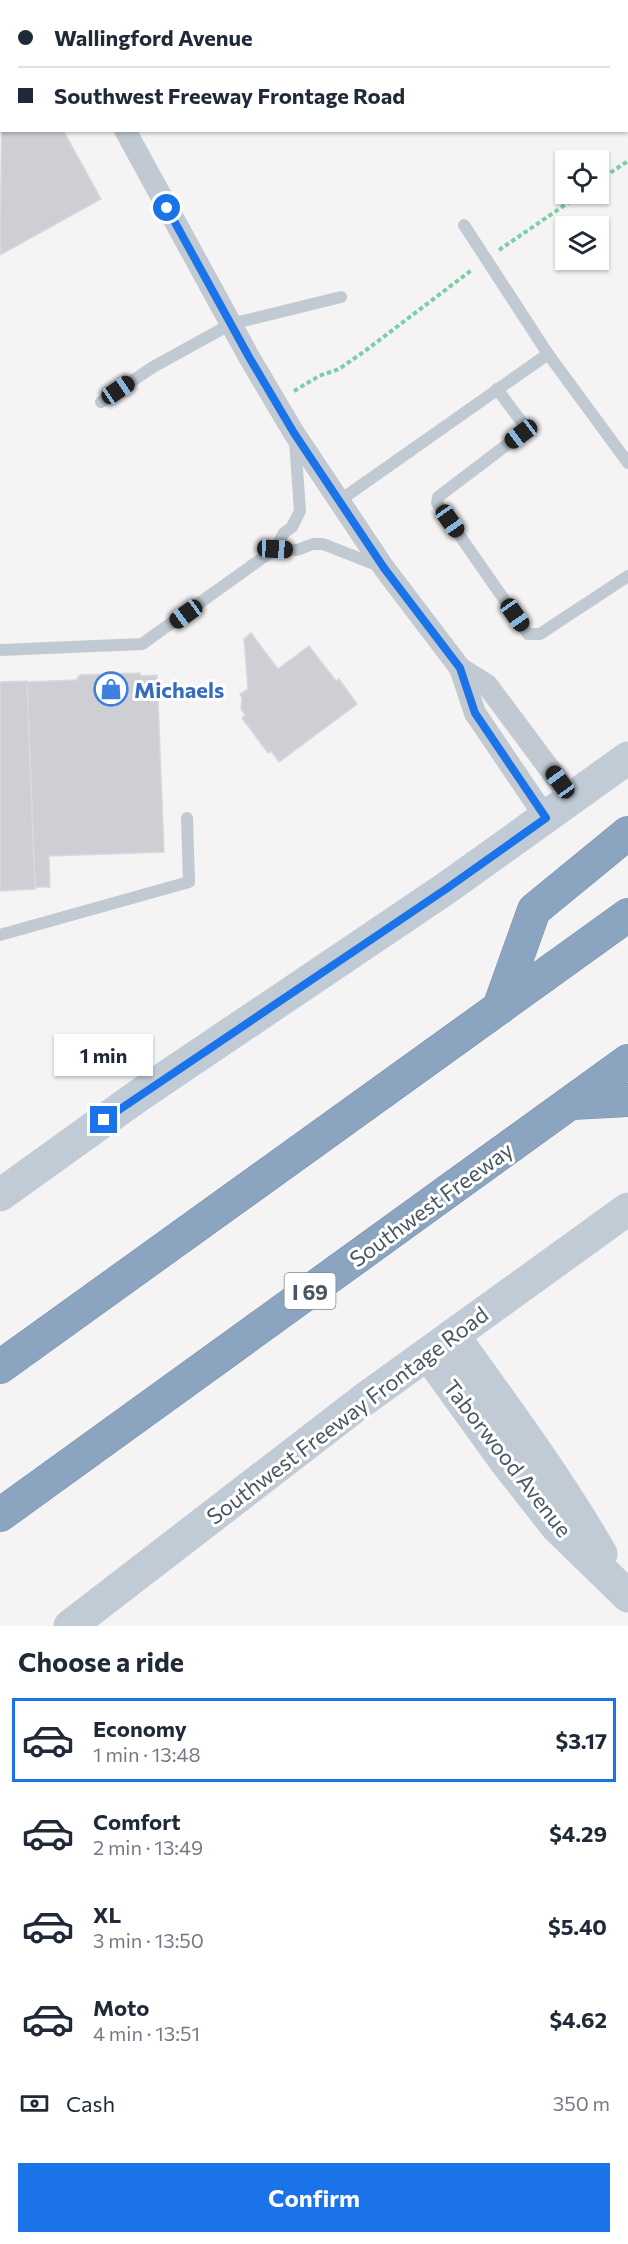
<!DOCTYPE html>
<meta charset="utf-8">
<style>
body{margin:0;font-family:Commissioner,sans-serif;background:#f6f6f7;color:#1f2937;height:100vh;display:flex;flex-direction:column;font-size:22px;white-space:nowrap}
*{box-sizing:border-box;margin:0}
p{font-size:20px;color:#747a83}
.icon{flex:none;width:33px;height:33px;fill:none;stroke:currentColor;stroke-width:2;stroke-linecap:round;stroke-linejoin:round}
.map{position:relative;height:1626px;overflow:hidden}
.side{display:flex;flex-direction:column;background:#fff;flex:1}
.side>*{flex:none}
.top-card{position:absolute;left:0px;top:0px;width:628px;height:132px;box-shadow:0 2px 4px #0004;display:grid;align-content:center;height:132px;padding:0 18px;background:#fff}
.tools{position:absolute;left:555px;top:150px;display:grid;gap:12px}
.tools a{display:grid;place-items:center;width:54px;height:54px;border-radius:0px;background:#fff;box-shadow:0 2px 4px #0004;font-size:30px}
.end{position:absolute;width:27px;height:27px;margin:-14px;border:8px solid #1a73e8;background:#fff;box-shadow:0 0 0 3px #fff}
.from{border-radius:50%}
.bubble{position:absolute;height:42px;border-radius:0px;background:#fff;box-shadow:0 2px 4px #0004;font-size:20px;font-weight:700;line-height:42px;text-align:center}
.car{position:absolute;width:18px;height:36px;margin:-18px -9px;border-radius:8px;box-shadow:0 0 4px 2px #0007;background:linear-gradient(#222 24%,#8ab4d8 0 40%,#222 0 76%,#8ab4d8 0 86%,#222 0)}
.top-card b{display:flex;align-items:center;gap:21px;height:57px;font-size:22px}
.top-card b+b{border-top:2px solid #e0e1e3}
.top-card i{width:15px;height:15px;background:#1f2937}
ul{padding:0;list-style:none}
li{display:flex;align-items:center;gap:18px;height:84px;margin:0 12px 9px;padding:0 6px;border:3px solid transparent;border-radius:0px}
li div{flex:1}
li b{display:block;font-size:22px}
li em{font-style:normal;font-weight:700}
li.active{border-color:#1a73e8}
li>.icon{width:54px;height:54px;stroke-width:1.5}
h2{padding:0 18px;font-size:27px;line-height:72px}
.pay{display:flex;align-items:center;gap:15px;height:66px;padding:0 18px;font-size:22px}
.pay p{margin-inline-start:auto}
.cta{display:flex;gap:12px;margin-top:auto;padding:12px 18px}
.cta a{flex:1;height:69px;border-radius:0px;background:#1a73e8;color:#fff;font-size:24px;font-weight:700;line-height:69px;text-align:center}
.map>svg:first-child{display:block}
.building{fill:#cdcfd5;stroke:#d7d9de;stroke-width:1.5}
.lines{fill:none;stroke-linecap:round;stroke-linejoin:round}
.highway-casing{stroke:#7690ad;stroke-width:34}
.path{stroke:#7ad0a6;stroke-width:4;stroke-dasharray:4.5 3;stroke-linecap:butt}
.lane{stroke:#c1cad2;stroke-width:12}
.street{stroke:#c1cad2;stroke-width:22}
.secondary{stroke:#c1cbd6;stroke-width:33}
.highway{stroke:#8ba5c1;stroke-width:33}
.route{stroke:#1a73e8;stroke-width:8}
.labels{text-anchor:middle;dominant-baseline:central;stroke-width:6;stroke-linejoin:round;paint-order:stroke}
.shield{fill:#fff;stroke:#808990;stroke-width:1.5}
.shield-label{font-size:21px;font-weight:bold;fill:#4a5661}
.shop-label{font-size:22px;font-weight:bold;fill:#366cbe;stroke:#fff;text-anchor:start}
.street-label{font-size:22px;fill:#4a5661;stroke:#fff}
</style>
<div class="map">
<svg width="628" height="1626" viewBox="0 0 628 1626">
<rect width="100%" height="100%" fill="#f5f3f3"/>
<g class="building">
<path d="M2,109V130H63L101,199L0,255Z"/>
<path d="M251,633L278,669L309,646L336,681L339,679L357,704L279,762L271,751L268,753L242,718L245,715L241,709L242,698L240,694L248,689L244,639Z"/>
<path d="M140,673L141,676L157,675L164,852L49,856L50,887H35L27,682L76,680L80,675Z"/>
<path d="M27,681L35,889L0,891V682Z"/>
</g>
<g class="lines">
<g class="highway-casing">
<g id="highway">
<path d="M499,1008L534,910L628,833"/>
<path d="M571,1103L628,1100"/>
<path d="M0,1367L628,915"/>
<path d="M0,1515L628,1061"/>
</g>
</g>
<g class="path">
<path d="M598,181L628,161"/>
<path d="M499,250L581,194"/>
<path d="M294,391L319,376L339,369L365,351L473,269"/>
</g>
<g class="lane">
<path d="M627,74L628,66"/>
<path d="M627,117L628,118"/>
<path d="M464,225L548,354L628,463"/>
<path d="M497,389L524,425L521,434L438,497L437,503L528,634H540L628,576"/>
<path d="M101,402L153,367L231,324L341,297"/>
<path d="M339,501L548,354"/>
<path d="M275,549L297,550L313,544H323L379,566"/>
<path d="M0,650L142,644L275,549L284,533L292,527L300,511L295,441"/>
<path d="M0,935L189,882L187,818"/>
</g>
<g class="street">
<path d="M125,130L249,357L294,433L384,568L460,668L475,713L546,818"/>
<path d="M460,668L487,685L572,799"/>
</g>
<g class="secondary">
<path d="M52,2L55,0"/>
<path d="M0,28L2,27"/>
<path d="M0,1195L138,1096L445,889L628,758"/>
<path d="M453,1335C504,1407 557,1477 601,1554"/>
<path d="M428,1354L506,1462L557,1527L628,1596"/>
<path d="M70,1626L362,1401L628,1209"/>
</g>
<use href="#highway" class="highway"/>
</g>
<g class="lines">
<path class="route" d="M104,1120L446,889L546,818L475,713L460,668L384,568L294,433L249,357L167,208"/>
</g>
<defs>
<g id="shop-ring" transform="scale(1.725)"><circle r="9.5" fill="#fff" stroke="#3f7fe0" stroke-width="1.5"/><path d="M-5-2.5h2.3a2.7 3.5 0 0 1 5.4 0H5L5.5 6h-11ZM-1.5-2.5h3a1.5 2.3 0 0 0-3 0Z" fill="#3f7fe0"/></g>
</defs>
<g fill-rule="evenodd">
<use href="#shop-ring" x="111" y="689"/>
</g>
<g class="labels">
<rect class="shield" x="284.5" y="1273" width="51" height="36" rx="4.5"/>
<g class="shield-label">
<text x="310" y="1291">I 69</text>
</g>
<g class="shop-label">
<text x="134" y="689">Michaels</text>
</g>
<g class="street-label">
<text transform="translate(431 1204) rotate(-36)">Southwest Freeway</text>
<text transform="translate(347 1415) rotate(-37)">Southwest Freeway Frontage Road</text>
<text transform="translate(508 1458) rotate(52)">Taborwood Avenue</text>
</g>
</g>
</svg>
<div class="tools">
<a><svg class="icon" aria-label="locate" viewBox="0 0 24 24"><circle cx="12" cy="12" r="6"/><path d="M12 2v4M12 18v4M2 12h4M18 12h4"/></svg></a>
<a><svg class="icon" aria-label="layers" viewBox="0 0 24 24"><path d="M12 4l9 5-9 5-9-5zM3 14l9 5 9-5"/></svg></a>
</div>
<i class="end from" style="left:167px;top:208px"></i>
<i class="end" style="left:104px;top:1120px"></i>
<div class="bubble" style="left:54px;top:1034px;width:99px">1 min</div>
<i class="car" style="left:118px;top:390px;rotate:56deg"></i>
<i class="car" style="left:521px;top:434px;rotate:233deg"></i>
<i class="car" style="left:450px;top:521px;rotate:145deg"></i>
<i class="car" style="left:275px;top:549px;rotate:93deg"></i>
<i class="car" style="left:186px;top:614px;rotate:234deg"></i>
<i class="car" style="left:515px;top:615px;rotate:145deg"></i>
<i class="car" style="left:560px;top:782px;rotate:324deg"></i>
<div class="top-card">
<b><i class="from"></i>Wallingford Avenue</b>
<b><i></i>Southwest Freeway Frontage Road</b>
</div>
</div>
<section class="side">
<h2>Choose a ride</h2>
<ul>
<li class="active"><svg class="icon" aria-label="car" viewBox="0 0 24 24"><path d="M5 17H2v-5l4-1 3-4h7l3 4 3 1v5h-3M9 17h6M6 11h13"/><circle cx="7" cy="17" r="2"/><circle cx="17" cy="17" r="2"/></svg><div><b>Economy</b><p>1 min · 13:48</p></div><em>$3.17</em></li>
<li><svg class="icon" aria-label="car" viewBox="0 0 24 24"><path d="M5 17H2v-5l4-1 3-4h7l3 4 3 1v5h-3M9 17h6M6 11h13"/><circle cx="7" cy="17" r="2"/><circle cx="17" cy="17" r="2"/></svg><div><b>Comfort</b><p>2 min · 13:49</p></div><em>$4.29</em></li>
<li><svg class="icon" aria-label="car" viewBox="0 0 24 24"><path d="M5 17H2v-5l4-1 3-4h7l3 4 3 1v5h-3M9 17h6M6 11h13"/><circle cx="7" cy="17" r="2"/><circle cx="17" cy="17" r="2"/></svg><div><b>XL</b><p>3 min · 13:50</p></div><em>$5.40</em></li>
<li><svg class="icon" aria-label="car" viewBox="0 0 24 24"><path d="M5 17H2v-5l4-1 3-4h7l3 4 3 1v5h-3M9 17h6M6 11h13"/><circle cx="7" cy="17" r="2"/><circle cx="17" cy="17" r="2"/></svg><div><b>Moto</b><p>4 min · 13:51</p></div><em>$4.62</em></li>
</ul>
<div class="pay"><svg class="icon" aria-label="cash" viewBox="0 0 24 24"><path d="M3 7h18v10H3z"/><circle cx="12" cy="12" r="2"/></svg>Cash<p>350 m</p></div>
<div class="cta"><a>Confirm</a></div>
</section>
